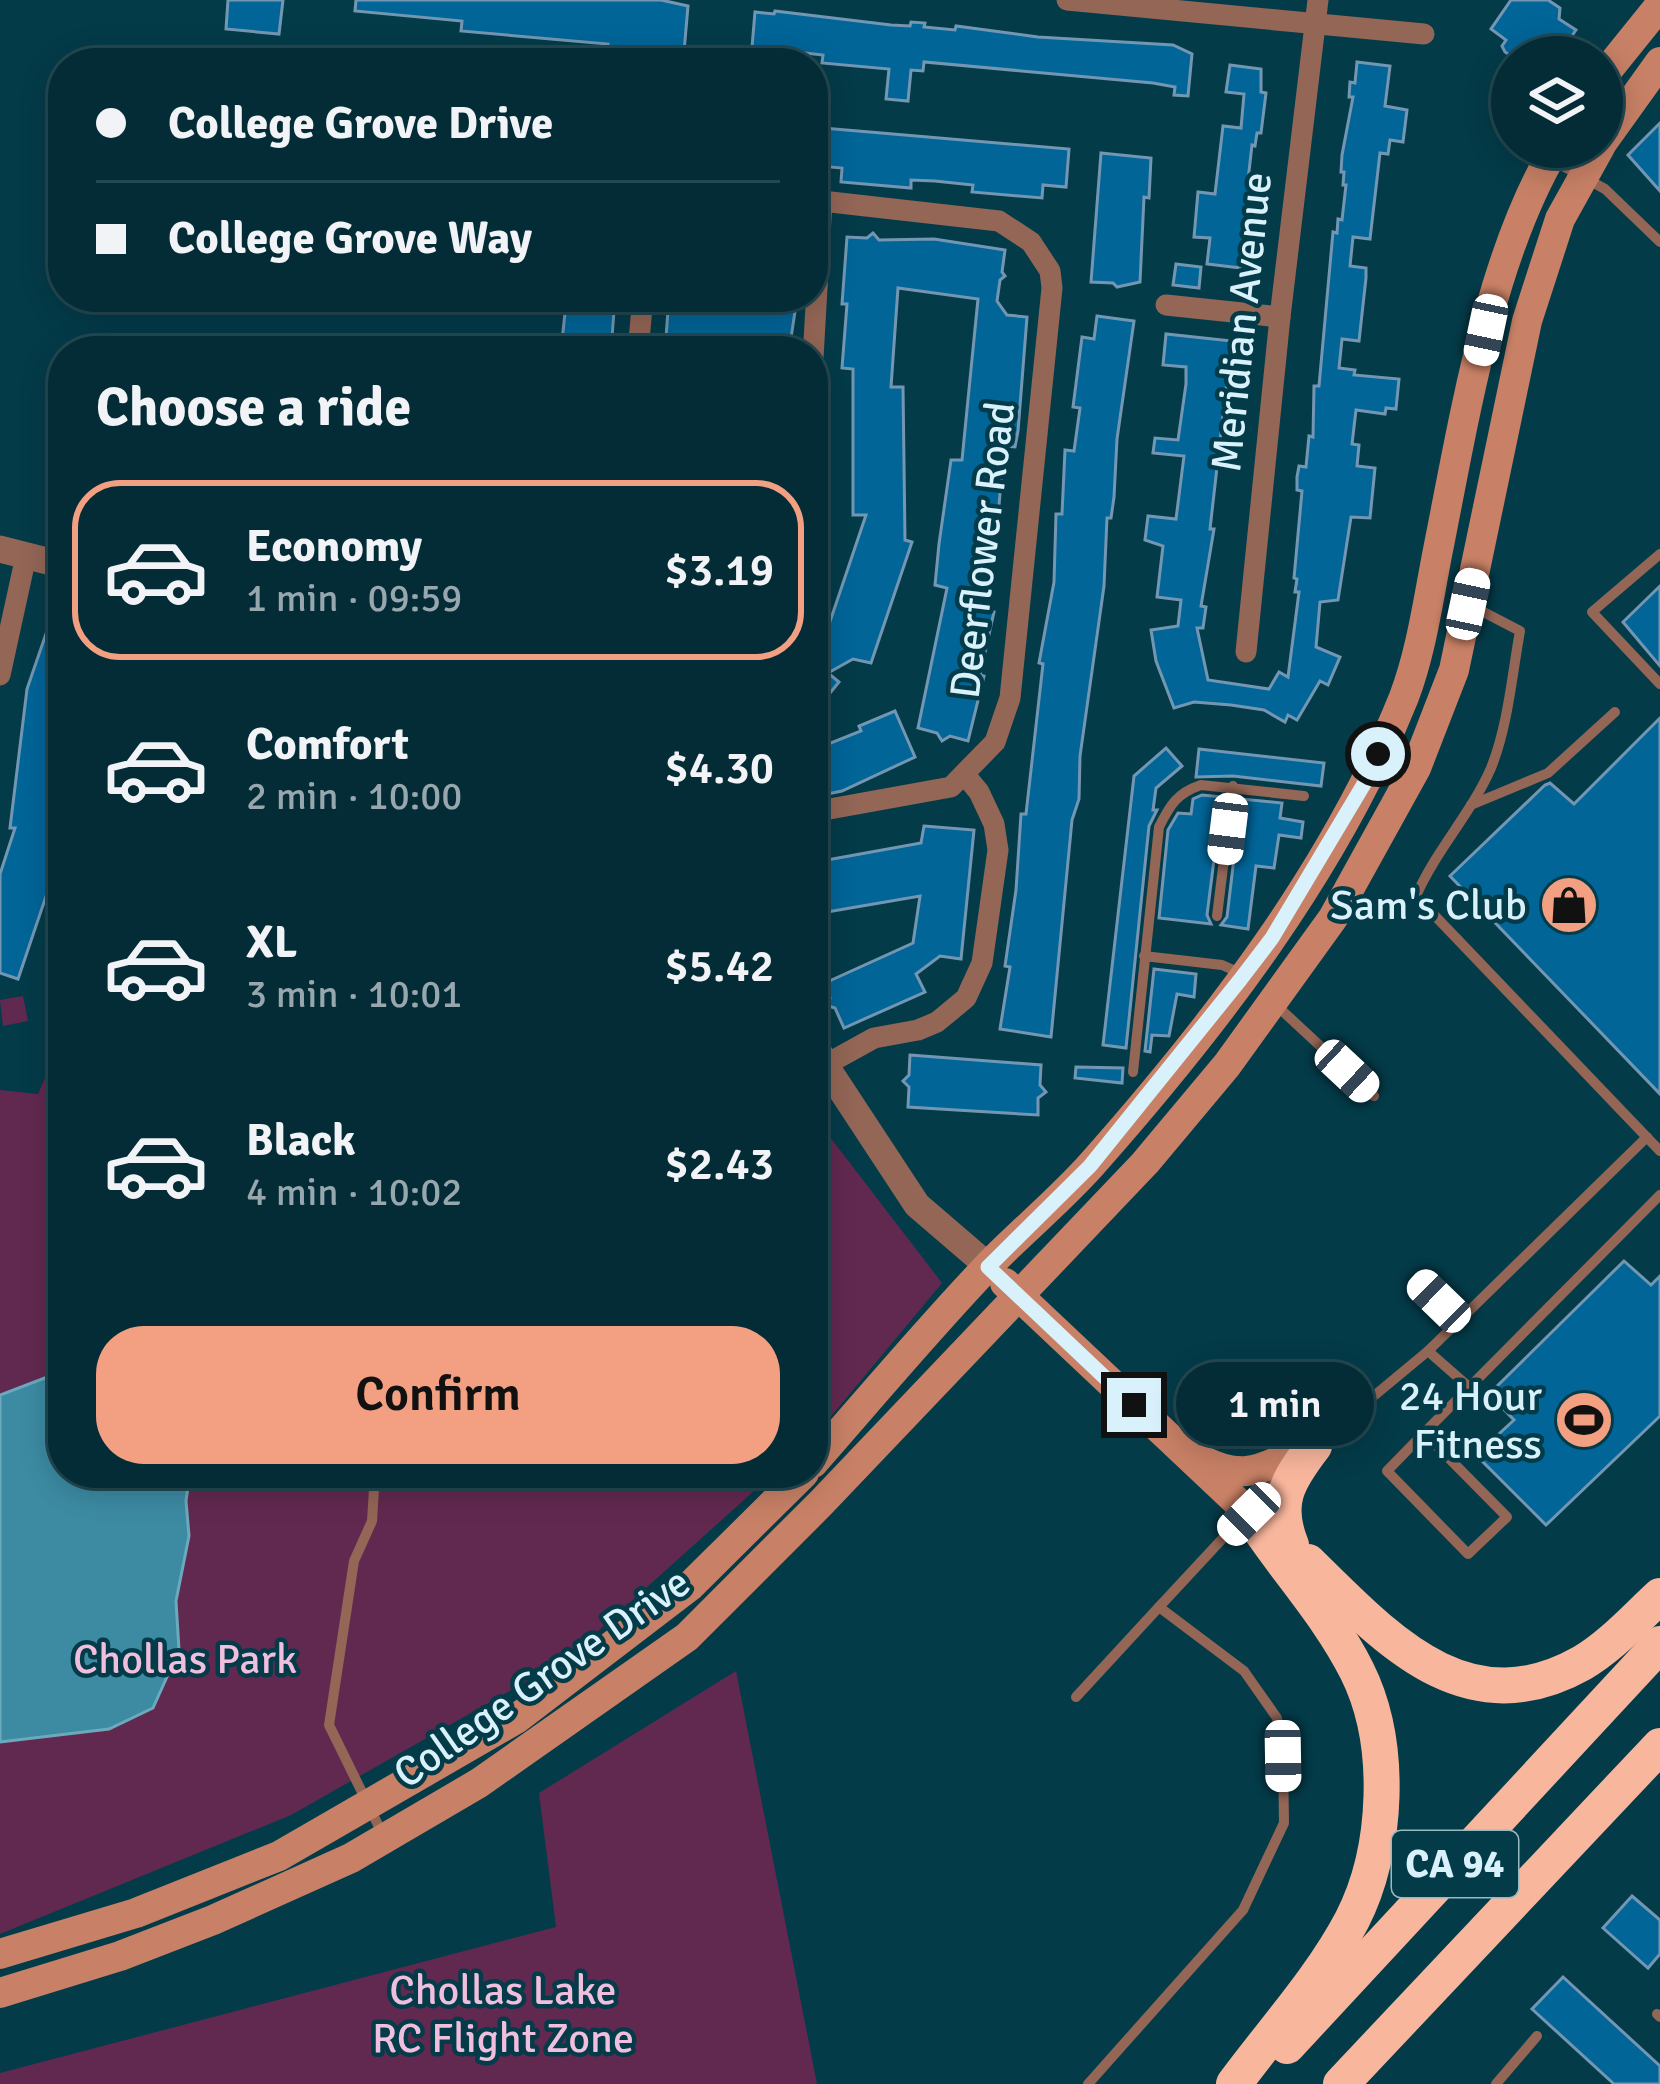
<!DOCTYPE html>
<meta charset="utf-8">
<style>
body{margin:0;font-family:Signika,sans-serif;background:#113842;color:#f1f3f6;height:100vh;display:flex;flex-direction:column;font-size:45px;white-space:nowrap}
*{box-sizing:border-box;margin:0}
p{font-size:39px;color:#97a7ad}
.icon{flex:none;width:66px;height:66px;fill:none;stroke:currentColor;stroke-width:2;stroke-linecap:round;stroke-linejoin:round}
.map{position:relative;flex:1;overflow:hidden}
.details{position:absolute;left:48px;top:336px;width:780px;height:1152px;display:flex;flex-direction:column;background:#032c37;border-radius:48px;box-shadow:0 6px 30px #0003,0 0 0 3px #244852}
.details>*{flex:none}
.hud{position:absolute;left:48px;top:48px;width:780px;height:264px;border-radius:48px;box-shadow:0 6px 30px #0003,0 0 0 3px #244852;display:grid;align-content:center;height:264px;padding:0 48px;background:#032c37}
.buttons{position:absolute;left:1491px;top:36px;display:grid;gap:24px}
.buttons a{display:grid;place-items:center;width:132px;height:132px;border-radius:50%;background:#032c37;box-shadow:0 6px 30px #0003,0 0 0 3px #244852;font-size:60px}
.end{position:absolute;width:54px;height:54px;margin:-27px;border:15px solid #d8f1fa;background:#111;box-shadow:0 0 0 6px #111}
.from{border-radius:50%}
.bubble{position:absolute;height:84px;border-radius:42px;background:#032c37;box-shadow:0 6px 30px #0003,0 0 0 3px #244852;font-size:39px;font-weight:600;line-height:84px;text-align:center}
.car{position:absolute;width:36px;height:72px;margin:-36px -18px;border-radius:15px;box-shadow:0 0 9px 3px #0007;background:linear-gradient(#fff 24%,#345 0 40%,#fff 0 76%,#345 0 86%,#fff 0)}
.hud b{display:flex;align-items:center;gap:42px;height:114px;font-size:45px}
.hud b+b{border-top:3px solid #244852}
.hud i{width:30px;height:30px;background:#f1f3f6}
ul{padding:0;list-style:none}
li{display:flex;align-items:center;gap:36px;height:180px;margin:0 24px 18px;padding:0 24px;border:6px solid transparent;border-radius:48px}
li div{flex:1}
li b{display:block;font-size:45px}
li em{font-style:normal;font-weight:600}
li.selected{border-color:#f2a081}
li>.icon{width:108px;height:108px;stroke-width:1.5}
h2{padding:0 48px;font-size:54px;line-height:144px}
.cta{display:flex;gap:24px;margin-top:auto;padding:24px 48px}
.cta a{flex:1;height:138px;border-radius:48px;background:#f2a081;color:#111;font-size:48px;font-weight:600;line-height:138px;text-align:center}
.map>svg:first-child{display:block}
.green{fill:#622950}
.water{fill:#3c8ba3;stroke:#6baabd;stroke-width:3}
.building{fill:#016598;stroke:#7397b3;stroke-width:3}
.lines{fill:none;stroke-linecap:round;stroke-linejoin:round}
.service{stroke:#936656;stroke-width:10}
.minor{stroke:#936656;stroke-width:21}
.tertiary{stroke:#936656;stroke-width:27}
.secondary{stroke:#c88166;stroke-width:30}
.motorway{stroke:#f8b69d;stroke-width:36}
.route{stroke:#d8f1fa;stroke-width:15}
.labels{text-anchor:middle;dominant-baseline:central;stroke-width:9;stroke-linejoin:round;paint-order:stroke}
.shield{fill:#043b49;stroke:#98bac5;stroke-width:3}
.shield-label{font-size:39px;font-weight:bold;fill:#d8f1fa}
.street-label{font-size:42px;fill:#d8f1fa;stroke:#043b49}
.poi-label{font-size:42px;fill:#d8f1fa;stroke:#043b49;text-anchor:end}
.park-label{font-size:42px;fill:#f1bfde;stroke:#043b49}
</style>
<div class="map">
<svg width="1660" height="2084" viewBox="0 0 1660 2084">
<rect width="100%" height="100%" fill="#043b49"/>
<g class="green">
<path d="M23,996L28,1021L3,1026L0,1000Z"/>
<path d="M63,1037V1473H774L568,1658L291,1815L0,1934V1090L38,1094Z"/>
<path d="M813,1115L942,1283L813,1438Z"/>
<path d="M736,1671L817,2084H0V2073L556,1927L539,1793Z"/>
</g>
<path class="water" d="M63,1371V1473H190L186,1501L189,1536L176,1601L179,1650L153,1708L109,1729L0,1742V1395Z"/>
<g class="building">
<path d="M228,0H283L279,34L226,29Z"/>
<path d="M356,0H661L688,6L684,52L607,49L608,44L461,31L462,21L355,11Z"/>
<path d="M1511,0H1548L1560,8L1559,19L1576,30L1557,57H1513L1505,52L1502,46L1506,40L1491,29Z"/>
<path d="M775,11L891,25L910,26L911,22L925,23L924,27L955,30L956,26L1038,37L1173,45L1192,54L1188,96L1174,95L1175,87L1153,83L924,62L923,71L911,70L908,101L886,99L889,69L822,63L823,55L752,47L755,12L774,14Z"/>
<path d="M1357,62L1390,66L1385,106L1407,110L1403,142L1390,140L1388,154L1380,153L1370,239L1353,237L1350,266L1366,268V278L1359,341L1342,339L1339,368L1355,370L1354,375L1399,379L1396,409L1386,408L1385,414L1356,410L1352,444L1359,445L1357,466L1375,468L1370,518L1351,517L1338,600L1320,602L1316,647L1340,657L1328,685L1320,681L1297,720L1288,715L1285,722L1264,710L1231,705L1194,702L1174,708L1156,661L1151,630L1178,626L1181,600L1157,597L1163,546L1145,540L1148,516L1176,519L1184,456L1153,453L1155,438L1178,440L1186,384V367L1163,365L1166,334L1232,341L1231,388H1226L1210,529H1214L1201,606L1206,607L1203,628H1197L1208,680L1269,689L1279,672L1288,677L1299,592H1295L1297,579L1294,578L1302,491L1297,490V477L1299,466L1306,467L1309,436L1313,437L1314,386H1319L1333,232L1337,233L1338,219L1342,220L1346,185H1343L1344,172H1341L1342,155L1353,97H1349L1350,82L1355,83Z"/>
<path d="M1230,65L1261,69V92L1266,93L1261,133H1257L1255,146L1252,145L1248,180L1257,182L1241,268L1207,264L1210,238L1194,237L1198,192L1215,194L1223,126L1241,128L1244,94L1226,92Z"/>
<path d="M1660,123V191L1628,155Z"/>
<path d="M823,128L1069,149L1066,187L1043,185L1042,198L972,192L973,185L935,181L911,180V188L841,182L842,168L819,166Z"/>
<path d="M1101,153L1151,158L1149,198L1144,197L1140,282L1117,287L1113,283L1091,282Z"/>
<path d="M873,233L879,240L934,239L1005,250L1002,272L1005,276L1000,280L997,301L1007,315L1027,317L1018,431L1015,447L1004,446L997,529H993L987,575L984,610L994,612L980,675L984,676L968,741L950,736L942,741L937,733L918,728L947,588L935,585L939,544L951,460H962L978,299L898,288L891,387H903L905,540L912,542L871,663L853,659L828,673L839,682L813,714V660L816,663L866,515H853V369L842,368L847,304H842L847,237L867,238Z"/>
<path d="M1176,264L1201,267L1199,288L1173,285Z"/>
<path d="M571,297H615L611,351H561L566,303L571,304Z"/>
<path d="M669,297L763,302L769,297L774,302L796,305L789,351H665Z"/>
<path d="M1097,316L1134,321L1117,439L1114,497L1111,518H1107L1104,586L1080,756L1079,799L1072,820L1051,1037L1000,1029L1010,967L1005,966L1016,890L1021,814H1026L1043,664L1039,663L1054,582L1056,514H1062L1065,450L1074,451L1080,408L1073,407L1082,337L1094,339Z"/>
<path d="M1660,586V666L1623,622Z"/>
<path d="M60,593L63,810L59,858L18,979L0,973V874L15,828H10L27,689Z"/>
<path d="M895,711L915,757L842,791L813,797V750L861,731L859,726Z"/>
<path d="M1660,718V1094L1450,876L1545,785L1550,783L1574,804Z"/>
<path d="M1166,748L1182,766L1156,788L1153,810H1157L1149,826L1126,1048L1103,1045L1134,776Z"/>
<path d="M1199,749L1324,763L1321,786L1233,776L1196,777Z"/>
<path d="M1202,795L1222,797L1207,915L1211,924L1159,918L1168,830L1178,813L1191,814L1193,799Z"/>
<path d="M1241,799L1282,803L1280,818L1303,822L1301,838L1279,835L1274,868L1256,866L1248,929L1221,925L1227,917Z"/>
<path d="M924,826L974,830L961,959L940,956L916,974L925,992L844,1028L835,1008L828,1006L830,998L825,983L913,943L920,896L827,912L816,862L921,843Z"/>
<path d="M1154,969L1196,974L1194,997L1177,994L1169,1036L1152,1035L1150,1052L1145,1051Z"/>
<path d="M910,1055L1041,1065L1040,1085L1046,1092L1038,1098V1115L908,1107L909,1087L903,1081L909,1075Z"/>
<path d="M1076,1067L1123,1068L1122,1083L1075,1078Z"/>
<path d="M1624,1261L1651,1285L1660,1276V1416L1546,1525L1476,1455L1514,1420L1489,1394Z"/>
<path d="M1632,1896L1660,1920V1954L1648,1968L1603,1928Z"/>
<path d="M1563,1977L1660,2066V2084H1614L1532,2009Z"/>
</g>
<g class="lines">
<g class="service">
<path d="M1552,160L1605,189L1660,242"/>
<path d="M1660,554L1592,612L1660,684"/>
<path d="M1470,605L1520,631C1512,675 1508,726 1491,768C1471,814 1436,850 1416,896L1660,1151"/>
<path d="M1471,805L1548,773L1615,712"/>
<path d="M1217,916L1233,786"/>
<path d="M1144,956L1222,965L1240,973"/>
<path d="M1276,1005L1374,1096"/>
<path d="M1133,1072L1159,827C1170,805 1177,793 1201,785L1304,796"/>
<path d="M1419,1282L1459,1321"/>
<path d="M1428,1351L1469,1387"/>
<path d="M1424,1433L1507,1517L1468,1554L1387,1471L1424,1433L1660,1195"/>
<path d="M1316,1444L1428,1351L1647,1137"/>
<path d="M375,1473L372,1521L354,1561L329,1725L383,1835"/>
<path d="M1076,1697L1159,1607"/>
<path d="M1657,2014L1660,2017"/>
<path d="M1088,2084L1243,1910L1284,1823L1283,1756L1277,1718L1244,1671L1159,1607L1276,1481"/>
<path d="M1496,2084L1537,2036"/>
</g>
<g class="minor">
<path d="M1067,0L1424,34"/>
<path d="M813,200L999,221L1031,242L1050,271L1052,288L1010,698L995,742L951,787L813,812"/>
<path d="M1166,305L1280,317"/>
<path d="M638,351L643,297"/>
<path d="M813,358L822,201"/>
<path d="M813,425V550"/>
<path d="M1246,652L1280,317L1318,0"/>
<path d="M0,675L26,556"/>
<path d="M825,1065L874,1038L918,1030L937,1022L966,998L982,963L998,850L994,824L979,792L965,775"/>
</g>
<g class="tertiary">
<path d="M0,549L63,565"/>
<path d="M813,1040L825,1065L917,1205L988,1266"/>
</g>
<g class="secondary">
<path d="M1602,77L1660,5"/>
<path d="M1602,143L1660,62"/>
<path d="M1005,1283L1249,1513"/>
<path d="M1202,1460C1251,1485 1266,1463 1314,1446"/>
<path d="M813,1463C871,1397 928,1329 988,1266C1022,1231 1060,1200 1092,1164C1215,1025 1335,869 1404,697C1421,652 1428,602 1437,555C1463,426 1488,260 1556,147"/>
<path d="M0,1954L136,1913L279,1856L516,1719L690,1586L804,1473"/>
<path d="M0,1993L120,1956L213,1920L351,1858L479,1783L687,1637L821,1503L1145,1163L1227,1065L1333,918L1416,768L1454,670L1527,321L1560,219L1600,147"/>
</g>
<g class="motorway">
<path d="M1291,1545C1274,1503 1287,1481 1314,1446"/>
<path d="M1308,1562C1384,1636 1465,1729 1582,1663C1611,1646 1635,1619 1660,1596"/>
<path d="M1287,2046L1660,1644"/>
<path d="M1234,2084C1273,2031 1321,1979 1352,1920C1388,1850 1393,1743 1357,1671C1328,1613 1284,1568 1249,1513"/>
<path d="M1341,2084L1660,1746"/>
</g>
</g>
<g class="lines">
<path class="route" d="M1134,1405L988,1267L1090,1166L1240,980L1272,938L1364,784L1378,754"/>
</g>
<defs>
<g id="shop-disc" transform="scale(3)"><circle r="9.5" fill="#f2a081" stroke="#043b49"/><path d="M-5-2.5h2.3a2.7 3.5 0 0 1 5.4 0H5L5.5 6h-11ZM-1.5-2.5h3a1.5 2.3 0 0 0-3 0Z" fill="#111"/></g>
<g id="stadium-disc" transform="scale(3)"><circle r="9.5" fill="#f2a081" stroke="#043b49"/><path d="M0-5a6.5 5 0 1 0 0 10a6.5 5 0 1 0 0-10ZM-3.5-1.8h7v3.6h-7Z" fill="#111"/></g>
</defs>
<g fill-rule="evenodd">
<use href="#shop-disc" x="1569" y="905"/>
<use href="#stadium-disc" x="1584" y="1420"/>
</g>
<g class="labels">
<rect class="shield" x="1392" y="1831" width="126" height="66" rx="9"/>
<g class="shield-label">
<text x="1455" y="1864">CA 94</text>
</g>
<g class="street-label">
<text transform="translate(1242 322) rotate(-84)">Meridian Avenue</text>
<text transform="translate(983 550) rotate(-83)">Deerflower Road</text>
<text transform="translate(542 1678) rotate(-35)">College Grove Drive</text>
</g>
<g class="poi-label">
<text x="1527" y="905">Sam's Club</text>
<text x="1542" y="1396">24 Hour<tspan x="1542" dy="48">Fitness</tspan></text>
</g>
<g class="park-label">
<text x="185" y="1659">Chollas Park</text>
<text x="503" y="1990">Chollas Lake<tspan x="503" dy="48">RC Flight Zone</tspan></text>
</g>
</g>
</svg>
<div class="buttons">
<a><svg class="icon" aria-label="layers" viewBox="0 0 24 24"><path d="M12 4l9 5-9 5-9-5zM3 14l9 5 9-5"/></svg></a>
</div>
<i class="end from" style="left:1378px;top:754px"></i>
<i class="end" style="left:1134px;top:1405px"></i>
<div class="bubble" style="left:1176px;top:1362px;width:198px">1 min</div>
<i class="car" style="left:1486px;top:330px;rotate:192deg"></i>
<i class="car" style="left:1468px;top:604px;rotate:12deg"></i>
<i class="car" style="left:1228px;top:829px;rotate:187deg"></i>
<i class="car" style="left:1347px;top:1071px;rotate:133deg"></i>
<i class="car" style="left:1439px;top:1301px;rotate:314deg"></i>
<i class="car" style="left:1249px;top:1514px;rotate:225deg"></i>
<i class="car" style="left:1283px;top:1756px;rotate:179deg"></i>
<div class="hud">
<b><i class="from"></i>College Grove Drive</b>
<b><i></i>College Grove Way</b>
</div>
<section class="details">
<h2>Choose a ride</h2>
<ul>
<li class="selected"><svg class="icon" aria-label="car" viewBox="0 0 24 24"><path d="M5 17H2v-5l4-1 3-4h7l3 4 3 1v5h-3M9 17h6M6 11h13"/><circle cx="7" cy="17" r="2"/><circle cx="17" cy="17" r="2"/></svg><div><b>Economy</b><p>1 min · 09:59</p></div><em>$3.19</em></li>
<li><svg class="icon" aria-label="car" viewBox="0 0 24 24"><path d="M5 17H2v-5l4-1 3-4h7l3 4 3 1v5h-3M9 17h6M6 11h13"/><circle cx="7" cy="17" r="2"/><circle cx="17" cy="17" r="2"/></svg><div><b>Comfort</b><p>2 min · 10:00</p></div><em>$4.30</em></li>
<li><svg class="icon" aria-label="car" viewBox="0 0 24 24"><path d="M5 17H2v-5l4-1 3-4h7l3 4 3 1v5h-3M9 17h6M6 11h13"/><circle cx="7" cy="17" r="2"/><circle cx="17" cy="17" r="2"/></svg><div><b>XL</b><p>3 min · 10:01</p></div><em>$5.42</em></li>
<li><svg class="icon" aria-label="car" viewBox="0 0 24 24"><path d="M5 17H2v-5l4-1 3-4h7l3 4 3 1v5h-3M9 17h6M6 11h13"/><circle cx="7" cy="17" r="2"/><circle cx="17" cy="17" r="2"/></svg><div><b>Black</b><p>4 min · 10:02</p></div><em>$2.43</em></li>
</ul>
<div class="cta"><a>Confirm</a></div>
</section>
</div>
